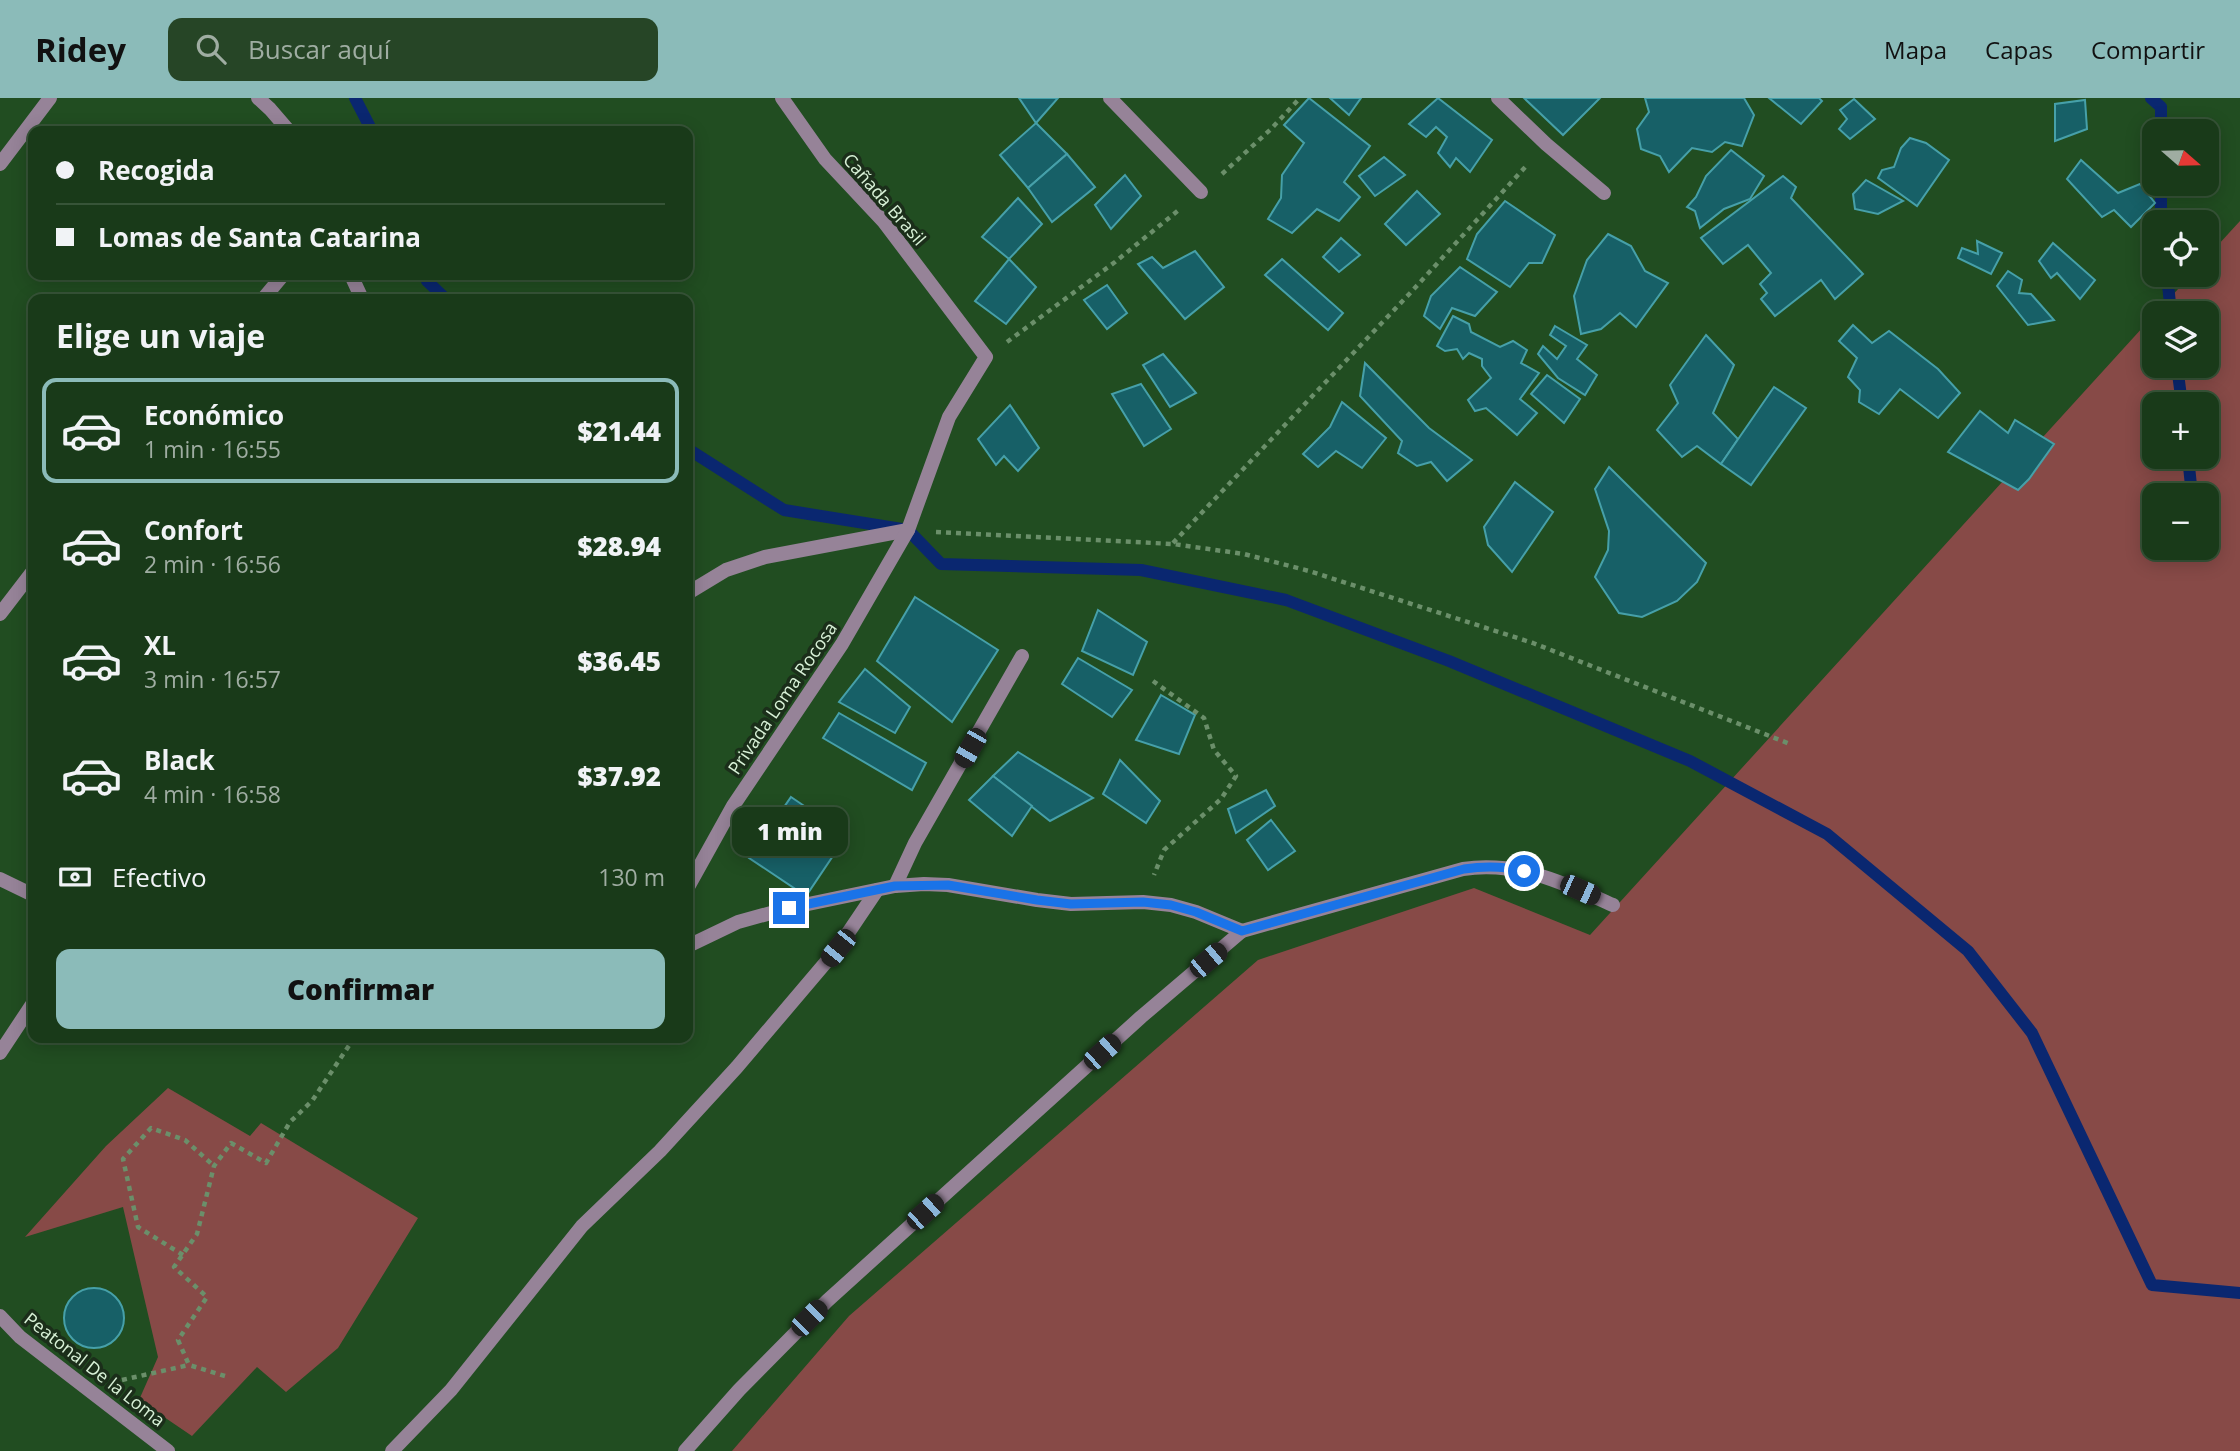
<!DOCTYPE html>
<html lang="es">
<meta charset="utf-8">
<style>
body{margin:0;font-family:"Open Sans",sans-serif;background:#264526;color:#f1f3f6;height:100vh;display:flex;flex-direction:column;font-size:26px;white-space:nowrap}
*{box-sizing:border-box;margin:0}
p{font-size:23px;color:#9fada2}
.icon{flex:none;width:38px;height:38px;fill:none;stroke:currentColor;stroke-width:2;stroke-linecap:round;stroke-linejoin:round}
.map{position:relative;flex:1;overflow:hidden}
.side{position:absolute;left:28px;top:196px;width:665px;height:749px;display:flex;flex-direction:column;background:#193a19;border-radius:14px;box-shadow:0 4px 18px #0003,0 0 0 2px #375438}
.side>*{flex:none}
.hud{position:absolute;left:28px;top:28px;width:665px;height:154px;border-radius:14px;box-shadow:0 4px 18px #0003,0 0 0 2px #375438;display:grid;align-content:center;height:154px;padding:0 28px;background:#193a19}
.needle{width:46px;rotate:110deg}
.buttons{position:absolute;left:2142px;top:21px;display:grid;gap:14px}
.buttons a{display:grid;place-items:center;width:77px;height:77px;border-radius:14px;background:#193a19;box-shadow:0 4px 18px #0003,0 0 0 2px #375438;font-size:35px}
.end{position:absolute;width:32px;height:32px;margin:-16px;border:9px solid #1a73e8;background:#fff;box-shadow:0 0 0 4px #fff}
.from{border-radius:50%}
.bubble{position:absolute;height:49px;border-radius:14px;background:#193a19;box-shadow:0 4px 18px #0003,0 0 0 2px #375438;font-size:23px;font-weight:800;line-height:49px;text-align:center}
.car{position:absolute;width:21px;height:42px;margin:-21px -10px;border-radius:9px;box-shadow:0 0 5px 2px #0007;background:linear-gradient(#222 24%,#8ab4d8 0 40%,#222 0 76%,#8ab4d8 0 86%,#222 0)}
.hud b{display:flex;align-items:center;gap:24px;height:66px;font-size:26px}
.hud b+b{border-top:2px solid #375438}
.hud i{width:18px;height:18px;background:#f1f3f6}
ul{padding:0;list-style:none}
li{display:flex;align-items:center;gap:21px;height:105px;margin:0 14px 10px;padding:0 14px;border:4px solid transparent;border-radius:14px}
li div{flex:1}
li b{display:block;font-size:26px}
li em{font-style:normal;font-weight:800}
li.selected{border-color:#8bbbb9}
li>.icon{width:63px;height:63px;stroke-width:1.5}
h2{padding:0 28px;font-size:32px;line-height:84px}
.pay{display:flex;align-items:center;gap:18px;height:77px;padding:0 28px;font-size:26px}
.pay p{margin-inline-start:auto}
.button{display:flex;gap:14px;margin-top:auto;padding:14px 28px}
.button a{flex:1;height:80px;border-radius:14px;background:#8bbbb9;color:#111;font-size:28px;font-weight:800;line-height:80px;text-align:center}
header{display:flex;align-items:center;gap:42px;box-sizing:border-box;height:98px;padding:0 35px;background:#8bbbb9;color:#111}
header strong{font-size:33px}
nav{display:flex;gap:38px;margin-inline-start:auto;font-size:24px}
.search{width:490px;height:63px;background:#264526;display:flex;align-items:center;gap:18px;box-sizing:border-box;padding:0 24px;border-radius:14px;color:#9fada2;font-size:26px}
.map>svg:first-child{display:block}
.green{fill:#874a47;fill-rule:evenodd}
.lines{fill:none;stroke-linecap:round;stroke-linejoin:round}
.stream{stroke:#0a2770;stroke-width:12}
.building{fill:#176067;stroke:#46a0a9;stroke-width:2}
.path{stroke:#6b8f6a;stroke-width:4.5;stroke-dasharray:5 5;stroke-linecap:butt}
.lane{stroke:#968398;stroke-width:14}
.street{stroke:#968398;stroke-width:14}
.route{stroke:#1a73e8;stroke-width:9}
.labels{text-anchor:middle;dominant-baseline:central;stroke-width:7;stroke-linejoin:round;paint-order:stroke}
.street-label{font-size:18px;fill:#d8f1d7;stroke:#1b2e1a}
</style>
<header>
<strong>Ridey</strong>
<div class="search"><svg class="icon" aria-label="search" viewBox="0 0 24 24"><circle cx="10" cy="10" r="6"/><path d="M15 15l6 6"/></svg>Buscar aquí</div>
<nav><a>Mapa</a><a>Capas</a><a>Compartir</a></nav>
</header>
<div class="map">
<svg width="2240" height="1353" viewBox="0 0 2240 1353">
<rect width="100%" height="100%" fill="#214d21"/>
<g class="green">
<path d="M2240,123V1353H732L849,1218L1258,862L1474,790L1590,837L2154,217V268H2207V215H2156L2191,177H2207V159ZM2154,306H2207V359H2154ZM2154,397H2207V450H2154Z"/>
<path d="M168,990L250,1038L261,1025L418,1120L338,1250L286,1294L257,1269L192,1338L139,1302L158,1259L123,1109L25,1139L106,1048Z"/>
</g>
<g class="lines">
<g class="stream">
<path d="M355,0L372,33"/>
<path d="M2151,0L2161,9V33"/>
<path d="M2161,86V124"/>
<path d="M426,177L427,183L446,201"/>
<path d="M2167,177L2171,215"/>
<path d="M2177,268L2182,306"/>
<path d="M688,351L784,412L908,432L941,466L1141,472L1286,502L1449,563L1690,663L1827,736L1968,853L2032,935L2152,1187L2240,1195"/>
<path d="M2188,359L2192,397"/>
</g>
</g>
<g class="building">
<path d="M1019,0H1058L1036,25Z"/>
<path d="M1309,0L1370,48L1344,84L1360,99L1339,123L1317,111L1292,135L1268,121L1281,100L1282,77L1304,45L1284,27Z"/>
<path d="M1330,0H1361L1349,17Z"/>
<path d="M1438,0L1492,42L1470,74L1456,60L1450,69L1438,55L1447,39L1436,29L1426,39L1409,26Z"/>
<path d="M1524,0H1600L1563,37Z"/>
<path d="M1645,0H1744L1754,17L1742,48L1725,44L1712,54L1692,50L1669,74L1660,58L1641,51L1637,31L1649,14Z"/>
<path d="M1769,0H1819L1822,3L1801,26Z"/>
<path d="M1854,1L1875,21L1850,41L1839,31L1847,21L1840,12Z"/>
<path d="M2085,2L2087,31L2055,43V6Z"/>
<path d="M1036,25L1067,56L1028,90L1000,57Z"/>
<path d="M1910,40L1926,45L1949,62L1917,108L1878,80L1882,72L1894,69L1901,50Z"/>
<path d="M1731,52L1764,78L1750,101L1724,111L1700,130L1695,113L1687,109L1696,99L1706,78Z"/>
<path d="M1067,56L1095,89L1052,124L1028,90Z"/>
<path d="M1384,59L1405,77L1375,98L1359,78Z"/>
<path d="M2081,62L2118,95L2140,86L2155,105L2131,129L2114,112L2102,119L2067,81Z"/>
<path d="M1125,77L1141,98L1111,131L1095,107Z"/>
<path d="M1783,78L1796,89L1791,100L1863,176L1835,201L1821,182L1775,218L1761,201L1767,195L1760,186L1771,175L1748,147L1723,166L1701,140Z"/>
<path d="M1866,82L1903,103L1878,116L1855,111L1853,96Z"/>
<path d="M1417,93L1440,116L1406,147L1385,126Z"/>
<path d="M1018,100L1042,126L1009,161L982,139Z"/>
<path d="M1505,103L1555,137L1542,165H1529L1510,189L1467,161L1477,136Z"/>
<path d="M1608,136L1631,148L1645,173L1668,185L1636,229L1620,215L1601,231L1581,236L1574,198L1587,162Z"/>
<path d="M1341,140L1360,157L1339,174L1323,159Z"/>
<path d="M1977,143L2002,155L1991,176L1958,160L1962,150L1978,156Z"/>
<path d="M2053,145L2095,182L2080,201L2057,175L2051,180L2039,163Z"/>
<path d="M1195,153L1224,189L1185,221L1138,166L1152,159L1163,170Z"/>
<path d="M1009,161L1036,189L1006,226L975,203Z"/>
<path d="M1282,161L1343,215L1328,232L1265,177Z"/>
<path d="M1460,169L1497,194L1475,218L1452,210L1440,231L1424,218L1431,198Z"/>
<path d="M2008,173L2022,182L2019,195L2031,196L2054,222L2028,227L1997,188Z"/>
<path d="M1107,187L1127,215L1107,231L1084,202Z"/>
<path d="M1453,218L1469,226L1471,234L1500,249L1513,243L1527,252L1521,265L1539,275L1520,301L1537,315L1517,337L1486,310L1475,313L1468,302L1491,280L1482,268V261L1469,255L1463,261L1457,251L1445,253L1437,248Z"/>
<path d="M1853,227L1872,245L1889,233L1938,271L1960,295L1938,320L1900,291L1879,316L1859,304L1860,292L1848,279L1857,260L1839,243Z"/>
<path d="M1555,228L1587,247L1577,261L1597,277L1585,297L1558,280L1538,256L1543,248L1557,261L1566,248L1550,237Z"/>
<path d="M1706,237L1734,267L1713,315L1738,341L1721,366L1697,348L1682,359L1657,332L1678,305L1670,287Z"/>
<path d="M1163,256L1196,295L1170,309L1143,267Z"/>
<path d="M1365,265L1429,330L1472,362L1447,383L1431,364L1417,368L1398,355L1402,343L1360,298Z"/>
<path d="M1547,277L1580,301L1564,325L1531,296Z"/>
<path d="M1141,286L1171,331L1144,348L1112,296Z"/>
<path d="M1774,289L1806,310L1751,387L1721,366Z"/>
<path d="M1342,304L1386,340L1362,370L1336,353L1318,369L1303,356L1330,329Z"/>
<path d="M1010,307L1039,350L1018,373L1004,358L996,367L978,341Z"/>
<path d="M1980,313L2008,335L2015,322L2054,346L2029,381L2018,392L1948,354Z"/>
<path d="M1609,369L1706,465L1697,484L1677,503L1642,519L1619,515L1595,479L1608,452L1609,433L1595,391Z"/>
<path d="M1515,384L1553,414L1512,474L1488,447L1484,429Z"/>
<path d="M915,499L998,552L952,624L877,563Z"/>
<path d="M1098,512L1147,544L1133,577L1082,553Z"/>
<path d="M1078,560L1132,592L1112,619L1062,586Z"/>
<path d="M865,571L910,609L895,635L839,604Z"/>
<path d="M1161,597L1195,617L1179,656L1136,642Z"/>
<path d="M839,615L926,665L912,692L823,640Z"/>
<path d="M1018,654L1093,700L1050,723L993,678Z"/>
<path d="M1120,662L1160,703L1146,725L1103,696Z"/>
<path d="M993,678L1032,708L1012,738L969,702Z"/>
<path d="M1266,692L1275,708L1236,735L1228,711Z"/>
<path d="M791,699L847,737L806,798L749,760Z"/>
<path d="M1271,722L1295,753L1268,772L1247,742Z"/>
<circle cx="94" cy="1220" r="30"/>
</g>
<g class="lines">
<g class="path">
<path d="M1222,76L1271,31L1300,0"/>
<path d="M1007,244L1115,164L1180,111"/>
<path d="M936,434L1173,446L1244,456L1309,473L1533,545L1790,646"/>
<path d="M1173,445L1413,192L1528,66"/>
<path d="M1153,583L1204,620L1214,652L1236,678L1221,701L1164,752L1154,777"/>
<path d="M183,1157L138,1129L123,1061L151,1030L185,1042L214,1068"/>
<path d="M225,1278L189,1267L178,1242L207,1199L174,1169L197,1136L214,1068L231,1045L266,1065L290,1024L312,1003L354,940"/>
<path d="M122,1282L189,1267"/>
</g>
<path class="lane" d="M1242,833L1463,771C1519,763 1564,785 1613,807"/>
<g class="street">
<path d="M258,0L270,11L289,33"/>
<path d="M1110,0L1201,94"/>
<path d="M1498,0L1546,46L1604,95"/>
<path d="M0,66L50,0"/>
<path d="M351,177L362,201"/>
<path d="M263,201L283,177"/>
<path d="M688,495L726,472L765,459L908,432"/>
<path d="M0,516L33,473"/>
<path d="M0,781L33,797"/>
<path d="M895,788L915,745L1022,558"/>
<path d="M688,789L733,708L842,546L908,432L949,319L986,259L884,124L825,61L782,0"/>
<path d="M0,955L33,905"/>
<path d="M0,1218L20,1239L168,1353"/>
<path d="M392,1353L451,1292L582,1128L660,1053L737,969L838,850L877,792"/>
<path d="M685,1353L739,1292L827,1203L1141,919L1242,833L1196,814L1171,807L1143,804L1071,806L1037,802L948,787L924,786L895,788L789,810L738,824L688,848"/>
</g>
</g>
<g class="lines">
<path class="route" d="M789,810L895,788L948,787L1037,802L1071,806L1143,804L1171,807L1196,814L1242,833L1464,771C1485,768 1503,768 1524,773"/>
</g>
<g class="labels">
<g class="street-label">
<text transform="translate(885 101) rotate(49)">Cañada Brasil</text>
<text transform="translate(782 600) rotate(-56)">Privada Loma Rocosa</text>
<text transform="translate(95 1271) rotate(38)">Peatonal De la Loma</text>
</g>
</g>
</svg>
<div class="buttons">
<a><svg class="needle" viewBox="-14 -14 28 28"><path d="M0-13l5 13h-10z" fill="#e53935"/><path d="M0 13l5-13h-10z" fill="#9fada2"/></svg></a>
<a><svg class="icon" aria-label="locate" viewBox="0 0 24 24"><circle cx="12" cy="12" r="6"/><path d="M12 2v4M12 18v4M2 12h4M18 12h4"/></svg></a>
<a><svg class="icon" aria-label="layers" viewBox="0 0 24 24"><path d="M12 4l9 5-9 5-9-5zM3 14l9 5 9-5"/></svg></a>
<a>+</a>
<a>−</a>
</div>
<i class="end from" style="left:1524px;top:773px"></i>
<i class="end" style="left:789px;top:810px"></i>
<div class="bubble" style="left:732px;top:709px;width:116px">1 min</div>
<i class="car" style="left:970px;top:650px;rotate:210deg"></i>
<i class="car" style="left:1580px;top:792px;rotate:114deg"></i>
<i class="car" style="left:838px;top:850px;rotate:219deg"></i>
<i class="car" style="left:1208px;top:862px;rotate:50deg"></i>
<i class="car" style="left:1102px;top:954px;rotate:48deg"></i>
<i class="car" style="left:925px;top:1114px;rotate:48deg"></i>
<i class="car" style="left:809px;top:1220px;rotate:45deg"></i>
<div class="hud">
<b><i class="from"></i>Recogida</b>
<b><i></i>Lomas de Santa Catarina</b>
</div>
<section class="side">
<h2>Elige un viaje</h2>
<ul>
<li class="selected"><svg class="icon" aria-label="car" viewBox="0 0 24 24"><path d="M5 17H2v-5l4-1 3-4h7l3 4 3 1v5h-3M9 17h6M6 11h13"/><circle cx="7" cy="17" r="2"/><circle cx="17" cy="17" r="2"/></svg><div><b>Económico</b><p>1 min · 16:55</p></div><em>$21.44</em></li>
<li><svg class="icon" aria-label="car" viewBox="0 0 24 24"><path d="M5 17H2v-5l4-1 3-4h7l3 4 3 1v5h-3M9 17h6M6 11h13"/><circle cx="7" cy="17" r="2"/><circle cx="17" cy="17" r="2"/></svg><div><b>Confort</b><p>2 min · 16:56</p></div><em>$28.94</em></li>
<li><svg class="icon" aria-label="car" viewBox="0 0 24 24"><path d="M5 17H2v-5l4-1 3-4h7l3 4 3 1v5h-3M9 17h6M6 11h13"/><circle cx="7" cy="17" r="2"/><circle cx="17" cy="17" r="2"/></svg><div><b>XL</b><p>3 min · 16:57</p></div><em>$36.45</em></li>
<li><svg class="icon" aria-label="car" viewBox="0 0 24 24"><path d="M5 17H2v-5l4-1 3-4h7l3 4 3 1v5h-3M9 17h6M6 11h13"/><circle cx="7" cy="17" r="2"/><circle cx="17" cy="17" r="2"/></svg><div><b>Black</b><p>4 min · 16:58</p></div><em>$37.92</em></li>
</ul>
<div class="pay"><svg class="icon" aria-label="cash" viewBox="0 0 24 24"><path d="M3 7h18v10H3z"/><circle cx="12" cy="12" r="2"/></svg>Efectivo<p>130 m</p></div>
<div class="button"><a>Confirmar</a></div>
</section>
</div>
